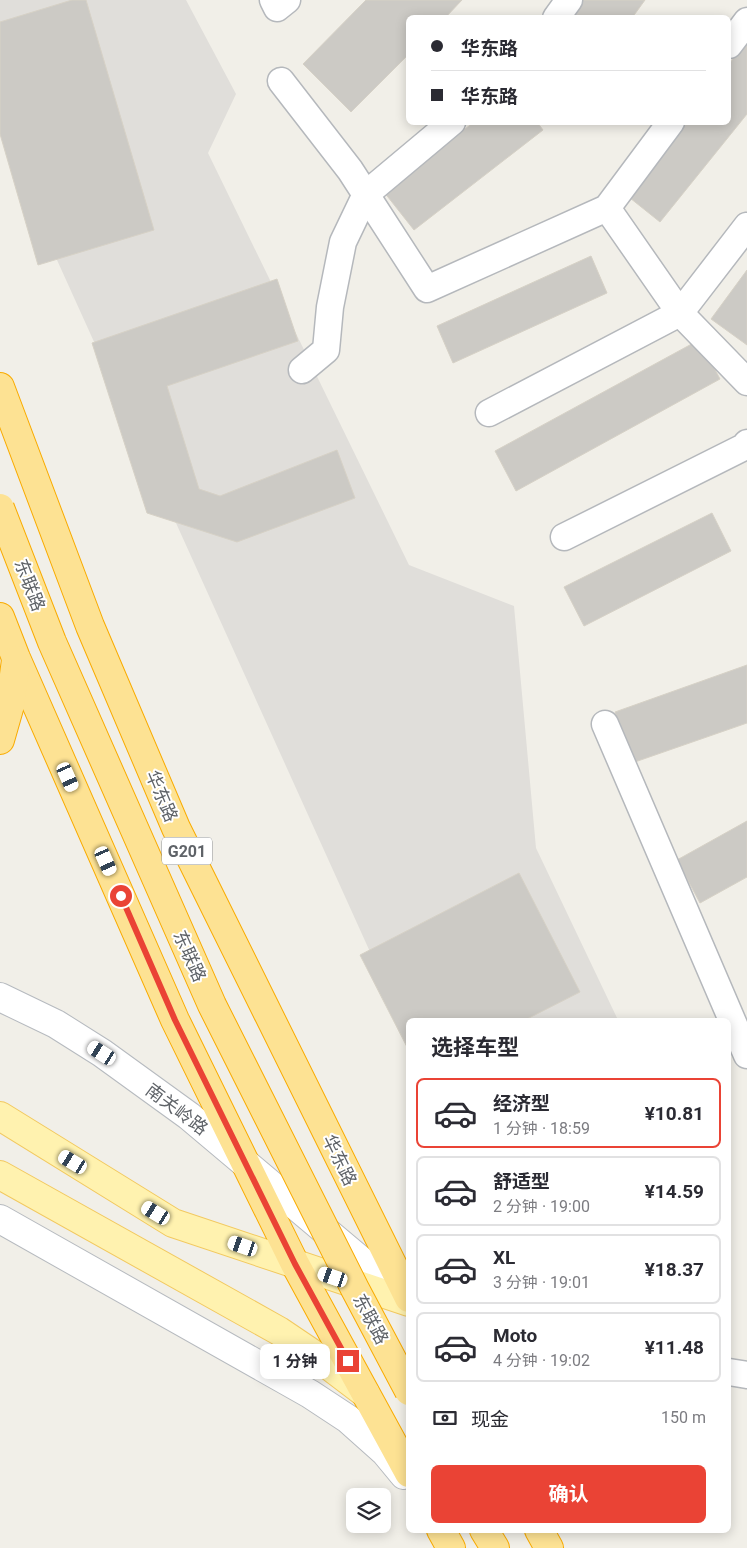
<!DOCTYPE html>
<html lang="zh">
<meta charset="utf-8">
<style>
body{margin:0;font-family:Roboto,"Noto Sans SC",sans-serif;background:#f7f7f7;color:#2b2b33;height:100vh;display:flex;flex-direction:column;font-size:19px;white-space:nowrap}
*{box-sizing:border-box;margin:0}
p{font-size:16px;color:#7c7c81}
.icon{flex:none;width:28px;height:28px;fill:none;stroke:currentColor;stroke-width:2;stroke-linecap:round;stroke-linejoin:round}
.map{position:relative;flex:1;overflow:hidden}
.panel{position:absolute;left:406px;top:1018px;width:325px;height:515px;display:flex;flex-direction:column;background:#fff;border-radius:8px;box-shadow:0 2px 12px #0003}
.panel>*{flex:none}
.banner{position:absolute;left:406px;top:15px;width:325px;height:110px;border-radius:8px;box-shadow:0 2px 12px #0003;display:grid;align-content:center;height:110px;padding:0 25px;background:#fff}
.fabs{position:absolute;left:346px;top:1488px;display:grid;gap:10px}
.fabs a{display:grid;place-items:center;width:45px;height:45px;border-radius:8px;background:#fff;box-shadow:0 2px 12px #0003;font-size:25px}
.end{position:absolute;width:22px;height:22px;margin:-11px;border:6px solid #ea4335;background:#fff;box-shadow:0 0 0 2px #fff}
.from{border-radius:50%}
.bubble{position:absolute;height:35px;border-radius:8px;background:#fff;box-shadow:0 2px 12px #0003;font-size:16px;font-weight:700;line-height:35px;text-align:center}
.car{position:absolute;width:15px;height:30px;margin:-15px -8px;border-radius:6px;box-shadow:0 0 4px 1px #0007;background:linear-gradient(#fff 24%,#345 0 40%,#fff 0 76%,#345 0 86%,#fff 0)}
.banner b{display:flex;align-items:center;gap:18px;height:48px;font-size:19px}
.banner b+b{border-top:1px solid #e1e1e2}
.banner i{width:12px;height:12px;background:#2b2b33}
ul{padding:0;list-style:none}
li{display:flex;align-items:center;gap:15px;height:70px;margin:0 10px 8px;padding:0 15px;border:2px solid #e1e1e2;border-radius:8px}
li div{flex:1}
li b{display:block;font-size:19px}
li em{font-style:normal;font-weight:700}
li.selected{border-color:#ea4335}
li>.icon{width:45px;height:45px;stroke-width:1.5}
h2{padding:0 25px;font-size:22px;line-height:60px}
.pay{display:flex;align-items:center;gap:12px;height:55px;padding:0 25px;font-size:19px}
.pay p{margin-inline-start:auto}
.action{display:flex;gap:10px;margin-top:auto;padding:10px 25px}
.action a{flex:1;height:58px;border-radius:8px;background:#ea4335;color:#fff;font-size:20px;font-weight:700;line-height:58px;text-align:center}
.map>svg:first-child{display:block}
.industrial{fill:#e0deda}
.building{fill:#cccac5;stroke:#d6d1c6}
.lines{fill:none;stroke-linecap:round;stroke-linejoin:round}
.street-casing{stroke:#b5b8bc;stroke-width:29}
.secondary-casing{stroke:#b6babf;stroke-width:30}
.primary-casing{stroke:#f2c960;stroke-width:30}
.highway-casing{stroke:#f9ab00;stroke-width:30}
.street{stroke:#fff;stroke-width:26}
.secondary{stroke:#fff;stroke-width:28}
.primary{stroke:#fff2af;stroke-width:28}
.highway{stroke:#fde293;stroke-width:28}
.highway-bridge-casing{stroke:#f9ab00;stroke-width:30;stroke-linecap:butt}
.highway-bridge{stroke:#fde293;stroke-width:28}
.route{stroke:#ea4335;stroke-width:6}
.labels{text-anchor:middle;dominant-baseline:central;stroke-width:4;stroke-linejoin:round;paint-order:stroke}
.shield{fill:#fff;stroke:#8f9295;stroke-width:1}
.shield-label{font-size:16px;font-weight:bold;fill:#5f6368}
.street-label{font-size:18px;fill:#5f6368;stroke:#fff}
</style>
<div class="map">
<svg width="747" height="1548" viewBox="0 0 747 1548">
<rect width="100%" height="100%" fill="#f1efe8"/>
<path class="industrial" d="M0,0H186L236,94L208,153L409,565L514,606L536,848L618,1020H409V1038L0,134Z"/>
<g class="building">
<path d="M72,0H86L154,230L38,265L0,134V22Z"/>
<path d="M366,0H462L445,18H409V54L351,112L303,64Z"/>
<path d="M580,0H645L632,18H567Z"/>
<path d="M747,41V114L660,222L625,194L682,122H729V64Z"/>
<path d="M474,122H537L543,130L414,230L384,192Z"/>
<path d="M591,256L607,293L453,363L437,326Z"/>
<path d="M747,270V345L711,319Z"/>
<path d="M277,279L298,341L167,386L199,489L220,496L337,450L355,498L237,542L147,513L92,343Z"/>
<path d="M699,340L720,379L516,491L495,451Z"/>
<path d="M712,513L731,551L584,626L564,587Z"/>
<path d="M747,665V723L632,763L615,712Z"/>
<path d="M747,821V877L700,903L677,860Z"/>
<path d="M519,873L580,992L525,1020H409V1051L360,955Z"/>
</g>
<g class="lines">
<g class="street-casing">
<g id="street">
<path d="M273,0L277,8L287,0"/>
<path d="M556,18L569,0"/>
<path d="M729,45L747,21"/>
<path d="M281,81L350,170L427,289L607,208L671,122"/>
<path d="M607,208L680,313L747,382"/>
<path d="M302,370L326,350L330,307L343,242L366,194L452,122"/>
<path d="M489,413L680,313L747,226"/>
<path d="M564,537L744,447L747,443"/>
<path d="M605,724L747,1055"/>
<path d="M729,1372L747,1375"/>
</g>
</g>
<g class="secondary-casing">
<g id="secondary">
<path d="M0,997L56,1024L102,1053L189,1116L409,1301"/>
<path d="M0,1219L310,1394L348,1419L385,1452L404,1475"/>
</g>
</g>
<g class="primary-casing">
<g id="primary">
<path d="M0,1116L173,1223L409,1302"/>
<path d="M0,1175L279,1331L319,1358L365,1393"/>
</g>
</g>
<g class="highway-casing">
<g id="highway">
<path d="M0,387L90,626L176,828L409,1298"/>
<path d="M0,617L16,658L175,1020L295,1264L409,1473"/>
<path d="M0,740L10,705L16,660"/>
<path d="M441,1530L451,1548"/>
<path d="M484,1530L495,1548"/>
<path d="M539,1530L549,1548"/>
</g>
</g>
<use href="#street" class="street"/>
<use href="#secondary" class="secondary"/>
<use href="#primary" class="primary"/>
<use href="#highway" class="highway"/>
<g class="highway-bridge-casing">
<path id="highway-bridge" d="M0,508L52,642L212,1005L355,1289L409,1391"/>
</g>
<use href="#highway-bridge" class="highway-bridge"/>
</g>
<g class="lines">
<path class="route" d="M121,896L175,1020L295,1264L348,1361"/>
</g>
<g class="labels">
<rect class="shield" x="162" y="837.5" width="50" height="27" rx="4"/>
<g class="shield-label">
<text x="187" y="851">G201</text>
</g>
<g class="street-label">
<text transform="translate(30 585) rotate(69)">东联路</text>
<text transform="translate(162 796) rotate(67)">华东路</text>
<text transform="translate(190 956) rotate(66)">东联路</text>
<text transform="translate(177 1109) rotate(37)">南关岭路</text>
<text transform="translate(340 1160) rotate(64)">华东路</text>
<text transform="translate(371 1319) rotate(62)">东联路</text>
</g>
</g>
</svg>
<div class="fabs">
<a><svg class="icon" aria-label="layers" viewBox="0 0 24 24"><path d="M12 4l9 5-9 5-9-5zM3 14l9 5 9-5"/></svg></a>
</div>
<i class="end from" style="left:121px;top:896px"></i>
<i class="end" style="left:348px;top:1361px"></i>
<div class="bubble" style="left:260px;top:1344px;width:70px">1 分钟</div>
<i class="car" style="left:68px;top:777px;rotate:156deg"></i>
<i class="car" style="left:106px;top:861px;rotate:156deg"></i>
<i class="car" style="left:102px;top:1053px;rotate:303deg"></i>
<i class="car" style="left:73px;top:1162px;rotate:301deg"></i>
<i class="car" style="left:156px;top:1213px;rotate:301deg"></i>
<i class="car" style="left:243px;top:1246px;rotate:289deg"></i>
<i class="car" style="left:333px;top:1277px;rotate:289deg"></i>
<div class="banner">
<b><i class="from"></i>华东路</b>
<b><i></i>华东路</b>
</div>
<section class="panel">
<h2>选择车型</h2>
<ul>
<li class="selected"><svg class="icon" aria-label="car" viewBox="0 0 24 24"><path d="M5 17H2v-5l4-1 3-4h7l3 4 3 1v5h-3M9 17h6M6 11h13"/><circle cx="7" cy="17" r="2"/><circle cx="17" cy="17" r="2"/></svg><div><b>经济型</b><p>1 分钟 · 18:59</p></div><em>¥10.81</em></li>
<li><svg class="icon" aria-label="car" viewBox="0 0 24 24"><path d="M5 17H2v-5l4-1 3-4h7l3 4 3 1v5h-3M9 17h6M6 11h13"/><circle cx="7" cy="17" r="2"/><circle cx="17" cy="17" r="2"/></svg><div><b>舒适型</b><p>2 分钟 · 19:00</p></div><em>¥14.59</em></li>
<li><svg class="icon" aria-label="car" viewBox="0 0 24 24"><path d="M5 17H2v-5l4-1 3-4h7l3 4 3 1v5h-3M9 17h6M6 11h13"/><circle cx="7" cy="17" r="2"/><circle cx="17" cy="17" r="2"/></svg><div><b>XL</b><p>3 分钟 · 19:01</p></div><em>¥18.37</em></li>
<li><svg class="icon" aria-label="car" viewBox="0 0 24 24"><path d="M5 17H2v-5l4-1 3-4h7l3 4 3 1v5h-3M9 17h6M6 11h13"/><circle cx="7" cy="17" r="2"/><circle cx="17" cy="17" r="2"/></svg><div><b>Moto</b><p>4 分钟 · 19:02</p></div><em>¥11.48</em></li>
</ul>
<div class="pay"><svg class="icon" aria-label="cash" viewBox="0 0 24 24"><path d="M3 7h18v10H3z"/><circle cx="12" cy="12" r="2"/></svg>现金<p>150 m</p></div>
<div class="action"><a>确认</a></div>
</section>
</div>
